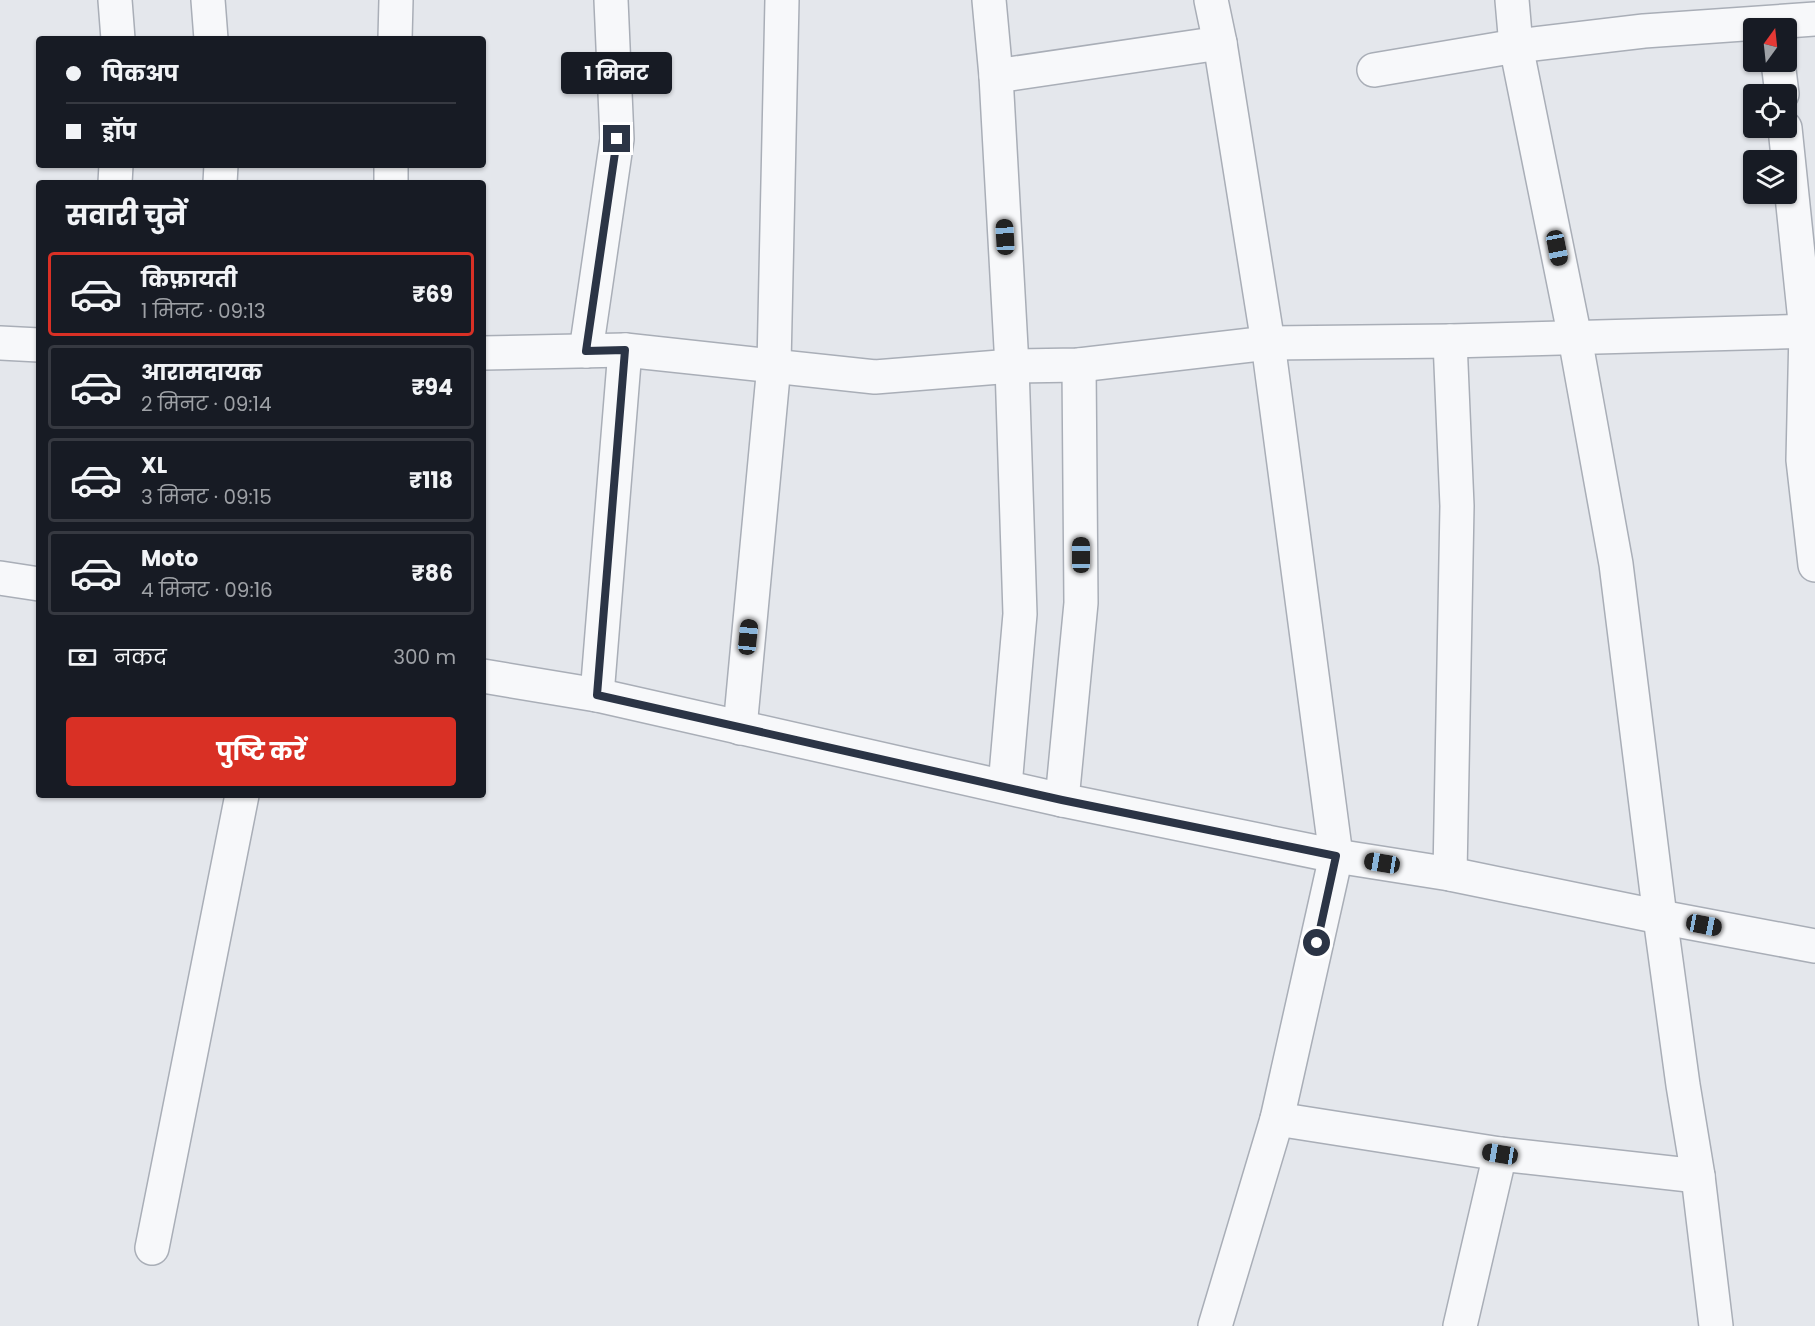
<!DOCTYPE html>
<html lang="hi">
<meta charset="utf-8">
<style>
body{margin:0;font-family:Poppins,"Noto Sans Devanagari",sans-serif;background:#20242c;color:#f1f3f6;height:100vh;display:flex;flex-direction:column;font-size:22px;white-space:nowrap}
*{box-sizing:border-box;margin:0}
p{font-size:20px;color:#9ea1a6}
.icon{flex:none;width:33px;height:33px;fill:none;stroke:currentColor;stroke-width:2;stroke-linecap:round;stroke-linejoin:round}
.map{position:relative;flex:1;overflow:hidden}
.sheet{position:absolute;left:36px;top:180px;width:450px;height:618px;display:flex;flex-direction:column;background:#171b24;border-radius:6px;box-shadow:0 2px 4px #0004}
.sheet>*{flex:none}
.banner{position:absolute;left:36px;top:36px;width:450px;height:132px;border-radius:6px;box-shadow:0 2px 4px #0004;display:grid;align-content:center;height:132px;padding:0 30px;background:#171b24}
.needle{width:39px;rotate:15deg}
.fabs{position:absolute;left:1743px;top:18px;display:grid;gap:12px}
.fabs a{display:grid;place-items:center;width:54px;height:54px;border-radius:6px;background:#171b24;box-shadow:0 2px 4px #0004;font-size:30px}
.end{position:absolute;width:27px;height:27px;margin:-14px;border:8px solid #2b3445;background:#fff;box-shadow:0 0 0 3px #fff}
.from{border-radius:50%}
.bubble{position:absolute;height:42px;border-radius:6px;background:#171b24;box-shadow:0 2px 4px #0004;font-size:20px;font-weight:700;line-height:42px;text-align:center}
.car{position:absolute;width:18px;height:36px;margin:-18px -9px;border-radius:8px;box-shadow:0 0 4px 2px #0007;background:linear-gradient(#222 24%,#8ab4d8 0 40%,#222 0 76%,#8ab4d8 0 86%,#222 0)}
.banner b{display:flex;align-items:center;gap:21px;height:57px;font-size:22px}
.banner b+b{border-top:2px solid #363941}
.banner i{width:15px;height:15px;background:#f1f3f6}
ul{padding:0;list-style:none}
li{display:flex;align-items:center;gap:18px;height:84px;margin:0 12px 9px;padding:0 18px;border:3px solid #363941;border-radius:6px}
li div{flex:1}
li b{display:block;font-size:22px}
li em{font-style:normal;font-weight:700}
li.current{border-color:#d93025}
li>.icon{width:54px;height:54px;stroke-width:1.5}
h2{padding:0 30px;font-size:27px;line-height:72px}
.pay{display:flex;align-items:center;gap:15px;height:66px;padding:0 30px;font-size:22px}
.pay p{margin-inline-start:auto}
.button{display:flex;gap:12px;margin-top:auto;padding:12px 30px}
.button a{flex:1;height:69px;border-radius:6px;background:#d93025;color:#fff;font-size:24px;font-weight:700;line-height:69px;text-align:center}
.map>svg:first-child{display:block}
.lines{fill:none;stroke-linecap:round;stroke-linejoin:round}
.minor-casing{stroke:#a9aeb7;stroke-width:36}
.minor{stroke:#f7f8fa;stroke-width:33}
.route{stroke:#2b3445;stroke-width:8}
</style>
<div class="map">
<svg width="1815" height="1326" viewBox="0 0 1815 1326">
<rect width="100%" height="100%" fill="#e4e7ec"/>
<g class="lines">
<g class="minor-casing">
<g id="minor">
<path d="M115,0L118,39"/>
<path d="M208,0L211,39"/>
<path d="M989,0L996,76L1012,366L1020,614L1005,786"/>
<path d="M1211,0L1220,43L1268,343L1336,856L1277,1119L1215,1326"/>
<path d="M1512,0L1516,46L1575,338L1616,564L1660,917L1683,1085L1698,1176L1716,1326"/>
<path d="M395,39L396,0"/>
<path d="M1778,62L1782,94"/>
<path d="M1374,70L1516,46L1644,31L1815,19"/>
<path d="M996,76L1220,43"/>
<path d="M1785,128L1806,331L1803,460L1815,565"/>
<path d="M115,183L116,165"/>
<path d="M220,183L221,165"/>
<path d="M391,183V165"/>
<path d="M0,343L39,345"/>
<path d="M586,351L617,139L611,0"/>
<path d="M483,353L625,350L875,377L1012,366L1079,365L1268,343L1450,341L1815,331"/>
<path d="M0,578L39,584"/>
<path d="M483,676L597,695L1062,800L1336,856L1450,874L1660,917L1815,946"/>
<path d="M597,695L625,350"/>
<path d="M740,728L774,365L782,0"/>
<path d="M1062,800L1081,603L1079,365"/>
<path d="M1450,874L1457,506L1450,341"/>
<path d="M1277,1119L1500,1154L1698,1176"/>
<path d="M152,1248L242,795"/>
<path d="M1460,1326L1500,1154"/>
</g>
</g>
<use href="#minor" class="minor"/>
</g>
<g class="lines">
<path class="route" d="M617,139L586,351L625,350L597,695L1062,800L1336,856L1317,943"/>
</g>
</svg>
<div class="fabs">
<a><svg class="needle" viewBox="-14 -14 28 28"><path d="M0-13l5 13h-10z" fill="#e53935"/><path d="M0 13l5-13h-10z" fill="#9ea1a6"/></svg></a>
<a><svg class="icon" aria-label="locate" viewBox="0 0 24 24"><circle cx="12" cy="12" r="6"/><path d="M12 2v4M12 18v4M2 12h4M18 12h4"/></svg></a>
<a><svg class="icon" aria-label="layers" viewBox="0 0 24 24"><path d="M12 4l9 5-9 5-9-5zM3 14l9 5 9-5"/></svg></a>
</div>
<i class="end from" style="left:1317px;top:943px"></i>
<i class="end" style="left:617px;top:139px"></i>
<div class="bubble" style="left:561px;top:52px;width:111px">1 मिनट</div>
<i class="car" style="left:1005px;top:237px;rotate:357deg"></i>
<i class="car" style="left:1557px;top:248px;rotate:169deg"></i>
<i class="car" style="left:1081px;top:555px;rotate:0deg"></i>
<i class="car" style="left:748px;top:637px;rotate:6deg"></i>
<i class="car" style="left:1382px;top:863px;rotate:279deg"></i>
<i class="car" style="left:1704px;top:925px;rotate:101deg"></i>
<i class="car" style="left:1500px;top:1154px;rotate:279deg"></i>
<div class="banner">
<b><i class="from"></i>पिकअप</b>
<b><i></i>ड्रॉप</b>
</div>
<section class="sheet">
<h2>सवारी चुनें</h2>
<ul>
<li class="current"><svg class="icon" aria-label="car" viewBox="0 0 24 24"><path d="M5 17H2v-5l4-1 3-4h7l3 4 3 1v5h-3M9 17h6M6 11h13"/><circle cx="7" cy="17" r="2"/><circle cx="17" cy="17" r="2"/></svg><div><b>किफ़ायती</b><p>1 मिनट · 09:13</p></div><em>₹69</em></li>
<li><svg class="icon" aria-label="car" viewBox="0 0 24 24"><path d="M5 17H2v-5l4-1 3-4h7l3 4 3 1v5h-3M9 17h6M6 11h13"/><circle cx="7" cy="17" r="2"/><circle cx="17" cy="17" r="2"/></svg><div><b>आरामदायक</b><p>2 मिनट · 09:14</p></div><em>₹94</em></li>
<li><svg class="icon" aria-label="car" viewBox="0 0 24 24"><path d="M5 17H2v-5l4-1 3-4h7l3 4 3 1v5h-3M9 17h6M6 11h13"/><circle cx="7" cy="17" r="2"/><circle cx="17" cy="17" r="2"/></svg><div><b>XL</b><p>3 मिनट · 09:15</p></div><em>₹118</em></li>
<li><svg class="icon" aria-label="car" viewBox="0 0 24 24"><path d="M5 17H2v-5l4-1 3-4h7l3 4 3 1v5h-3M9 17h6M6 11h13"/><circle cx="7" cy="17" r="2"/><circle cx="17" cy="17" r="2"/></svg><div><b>Moto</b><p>4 मिनट · 09:16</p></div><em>₹86</em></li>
</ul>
<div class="pay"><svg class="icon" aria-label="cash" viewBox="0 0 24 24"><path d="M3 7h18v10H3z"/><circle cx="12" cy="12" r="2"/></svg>नकद<p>300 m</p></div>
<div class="button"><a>पुष्टि करें</a></div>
</section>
</div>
